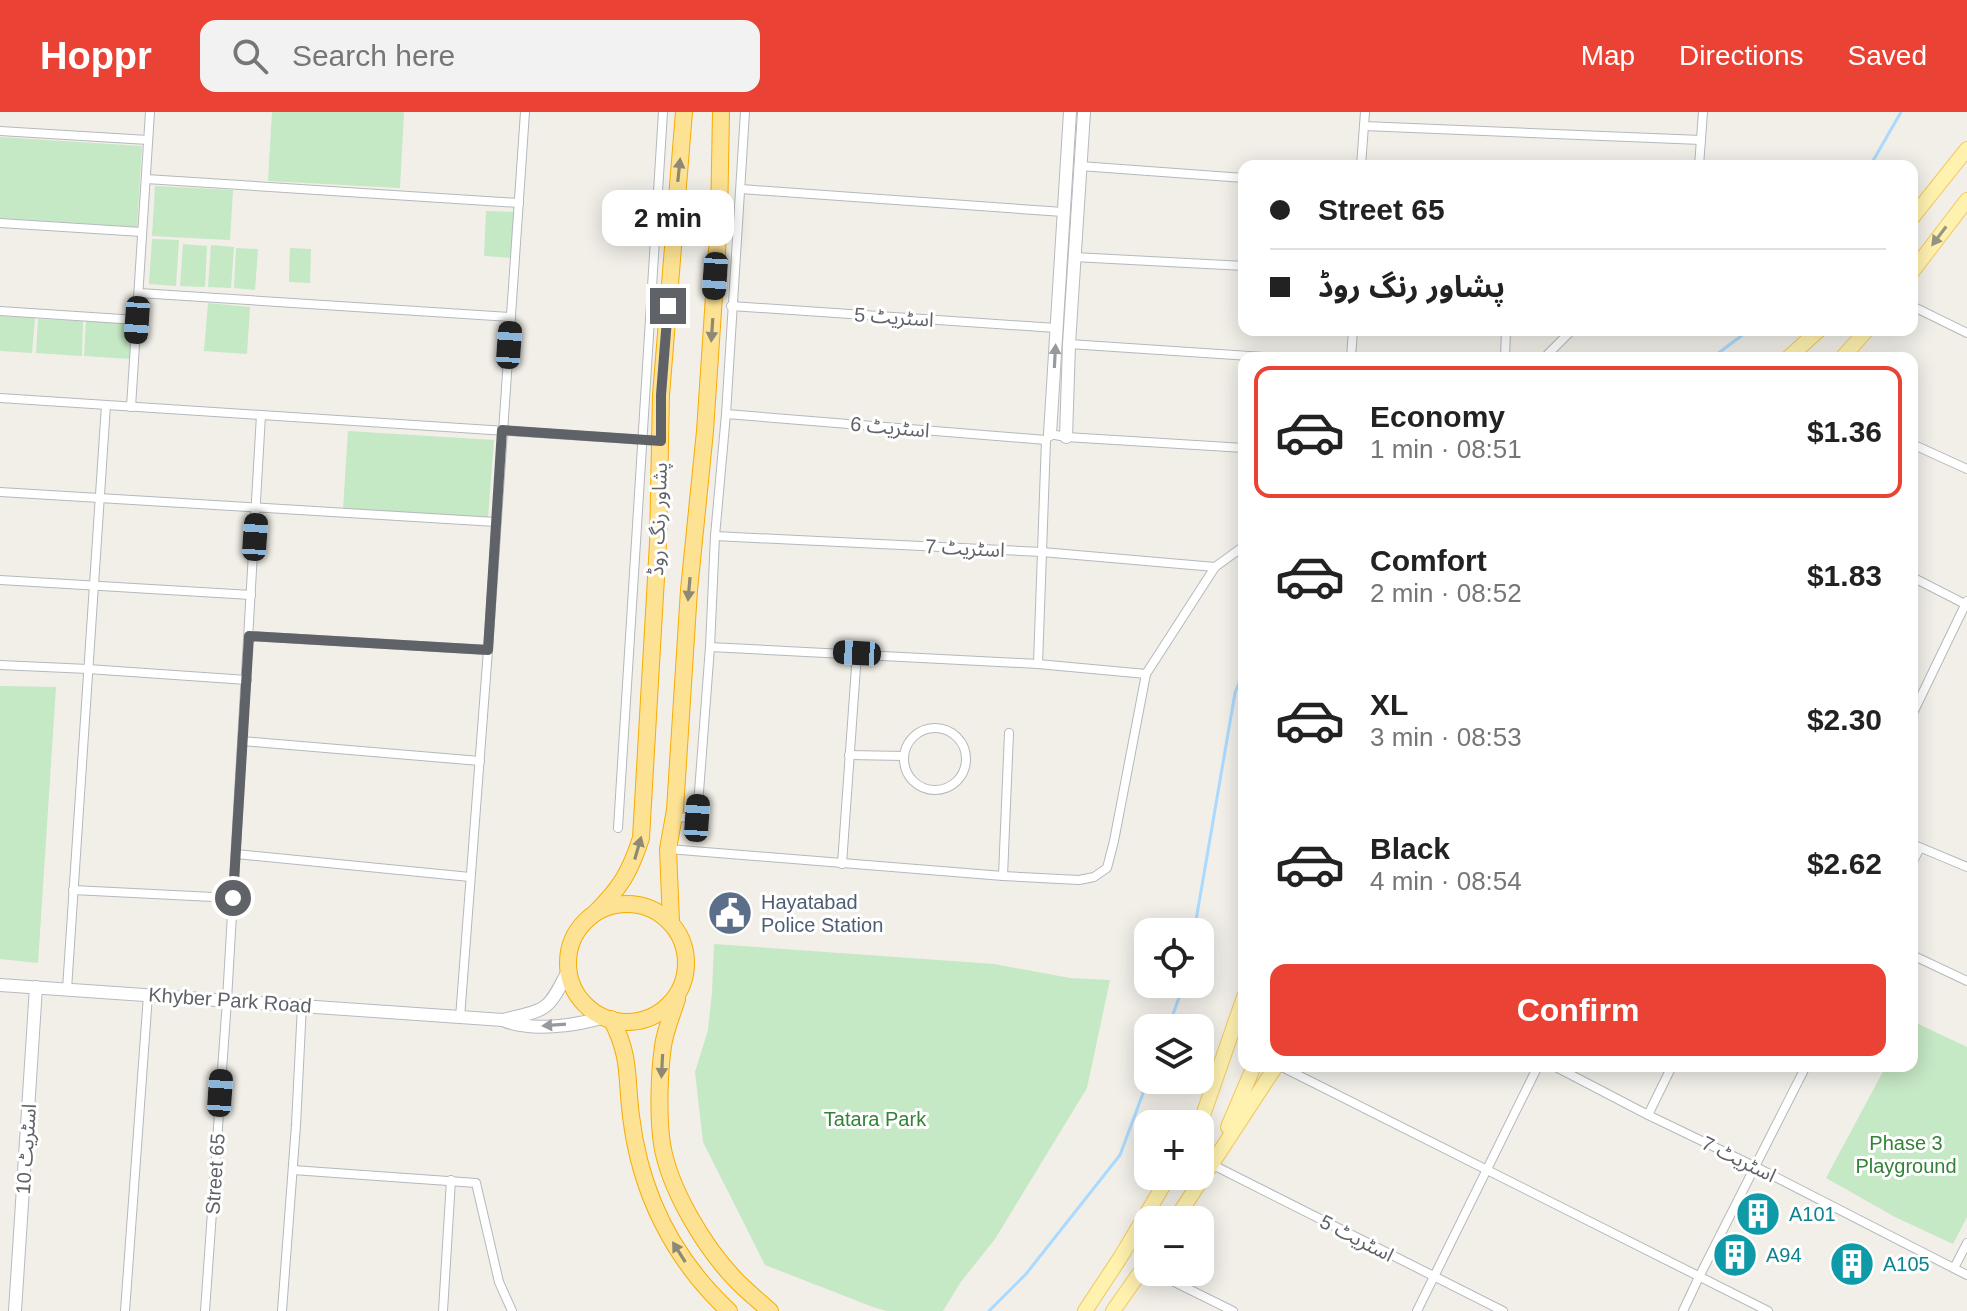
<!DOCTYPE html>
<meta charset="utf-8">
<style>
body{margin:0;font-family:Helvetica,"Noto Sans Arabic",sans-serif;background:#f2f2f2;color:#222;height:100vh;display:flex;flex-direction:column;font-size:30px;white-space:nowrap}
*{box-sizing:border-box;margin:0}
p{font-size:26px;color:#767676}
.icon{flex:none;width:44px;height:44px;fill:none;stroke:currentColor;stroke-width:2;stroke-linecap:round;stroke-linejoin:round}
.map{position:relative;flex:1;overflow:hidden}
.side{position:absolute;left:1238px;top:240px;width:680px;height:720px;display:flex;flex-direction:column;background:#fff;border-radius:16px;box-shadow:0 4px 20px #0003}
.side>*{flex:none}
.hud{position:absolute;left:1238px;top:48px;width:680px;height:176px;border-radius:16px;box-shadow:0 4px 20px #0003;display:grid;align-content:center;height:176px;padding:0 32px;background:#fff}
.buttons{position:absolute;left:1134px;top:806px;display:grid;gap:16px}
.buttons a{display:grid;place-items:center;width:80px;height:80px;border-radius:16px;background:#fff;box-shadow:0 4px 20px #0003;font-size:40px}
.end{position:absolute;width:36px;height:36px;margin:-18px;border:10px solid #5f6368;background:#fff;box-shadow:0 0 0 4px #fff}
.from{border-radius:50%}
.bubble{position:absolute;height:56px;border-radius:16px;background:#fff;box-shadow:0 4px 20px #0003;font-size:26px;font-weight:600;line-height:56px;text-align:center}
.car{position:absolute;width:24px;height:48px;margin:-24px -12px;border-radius:10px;box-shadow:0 0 6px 2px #0007;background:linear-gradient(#222 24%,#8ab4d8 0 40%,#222 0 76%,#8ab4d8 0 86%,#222 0)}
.hud b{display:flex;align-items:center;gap:28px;height:76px;font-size:30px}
.hud b+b{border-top:2px solid #e0e0e0}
.hud i{width:20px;height:20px;background:#222}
ul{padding:14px 0 0;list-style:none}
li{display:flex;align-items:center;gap:24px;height:132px;margin:0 16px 12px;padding:0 16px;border:4px solid transparent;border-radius:16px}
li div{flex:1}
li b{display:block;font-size:30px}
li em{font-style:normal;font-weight:600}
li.selected{border-color:#ea4335}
li>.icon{width:72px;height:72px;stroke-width:1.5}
.action{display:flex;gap:16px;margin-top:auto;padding:16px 32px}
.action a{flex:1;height:92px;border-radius:16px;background:#ea4335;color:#fff;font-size:32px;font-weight:600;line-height:92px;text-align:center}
header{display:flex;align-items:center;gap:48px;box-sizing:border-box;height:112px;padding:0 40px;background:#ea4335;color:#fff}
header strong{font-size:38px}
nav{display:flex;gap:44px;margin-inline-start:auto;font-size:28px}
.search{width:560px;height:72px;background:#f2f2f2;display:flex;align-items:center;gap:20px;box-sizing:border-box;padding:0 28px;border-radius:16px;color:#767676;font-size:30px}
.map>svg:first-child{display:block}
.green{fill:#c5e8c5}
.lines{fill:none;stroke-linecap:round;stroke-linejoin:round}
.stream{stroke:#aadaff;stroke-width:3}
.street-casing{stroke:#b5b8bc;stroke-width:10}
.secondary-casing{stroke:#b6babf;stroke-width:14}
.primary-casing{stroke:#f2c960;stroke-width:16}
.highway-casing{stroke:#f9ab00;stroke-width:18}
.street{stroke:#fff;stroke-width:8}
.secondary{stroke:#fff;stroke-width:12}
.primary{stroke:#fff2af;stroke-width:14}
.highway{stroke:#fde293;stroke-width:16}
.oneway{fill:#8e8975}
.oneway2{fill:#979581}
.oneway3{fill:#979a9d}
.route{stroke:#5f6368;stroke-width:10}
.labels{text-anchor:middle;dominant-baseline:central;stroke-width:6;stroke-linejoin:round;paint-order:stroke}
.street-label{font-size:20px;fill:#5f6368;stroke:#fff}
.service-label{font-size:20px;fill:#4e5e75;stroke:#fff;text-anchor:start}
.park-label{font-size:20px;fill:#348238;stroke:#fff}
.culture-label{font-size:20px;fill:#0d838f;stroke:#fff;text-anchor:start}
</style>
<header>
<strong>Hoppr</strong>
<div class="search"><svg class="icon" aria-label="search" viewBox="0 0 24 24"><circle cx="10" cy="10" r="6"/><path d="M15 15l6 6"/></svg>Search here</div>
<nav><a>Map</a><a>Directions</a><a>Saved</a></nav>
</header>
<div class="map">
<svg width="1967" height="1199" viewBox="0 0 1967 1199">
<rect width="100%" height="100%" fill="#f1efe8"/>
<g class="green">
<path d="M272,0H404L400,76L268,69Z"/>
<path d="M0,25L142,34L137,115L0,106Z"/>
<path d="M155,74L233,78L230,128L152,124Z"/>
<path d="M486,99L514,100L512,146L484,144Z"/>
<path d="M152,127L179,128L176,174L149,172Z"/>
<path d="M183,132L207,134L205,175L180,174Z"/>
<path d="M211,133L234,135L231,176L208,175Z"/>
<path d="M236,136L258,137L255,178L234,176Z"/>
<path d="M290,136L311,137L310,171L289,170Z"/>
<path d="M208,191L250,195L247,242L204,239Z"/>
<path d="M0,204L35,206L32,241L0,239Z"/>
<path d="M38,207L83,209L82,244L36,241Z"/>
<path d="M86,209L132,212L130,247L84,244Z"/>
<path d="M348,319L494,328L488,406L343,397Z"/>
<path d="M0,574L56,575L38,851L0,847Z"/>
<path d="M714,832L994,852L1070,866L1110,868L1087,976L995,1127L960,1171L943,1199H887L873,1195L765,1153L703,1030L695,960L708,918L712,880Z"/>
<path d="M1912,909L1967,935V1105L1953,1132L1895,1105L1826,1066L1886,954H1912Z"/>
</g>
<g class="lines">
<g class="stream">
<path d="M1870,54L1901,0"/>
<path d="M1712,246L1749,218"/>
<path d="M1194,820L1235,581L1244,558"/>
<path d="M1168,916L1184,872"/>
<path d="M989,1199L1026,1162L1120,1043L1148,968"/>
</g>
<g class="street-casing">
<g id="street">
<path d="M1364,14L1701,28"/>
<path d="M0,19L148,28"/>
<path d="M1080,54L1244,66"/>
<path d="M1361,54L1365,0"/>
<path d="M1699,54L1703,0"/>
<path d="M146,67L519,91"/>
<path d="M741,77L1063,100"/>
<path d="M0,111L142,120"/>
<path d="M1074,145L1244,154"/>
<path d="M139,181L511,205"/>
<path d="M731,194L1056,216"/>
<path d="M1912,194L1967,221"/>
<path d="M0,199L137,208"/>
<path d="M1069,232L1280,246"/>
<path d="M1351,246L1353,218"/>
<path d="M1505,246L1506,218"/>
<path d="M1544,246L1572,218"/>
<path d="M0,286L661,329"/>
<path d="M131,295L150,0"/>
<path d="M726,302L1046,328L1050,322L1066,325L1244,336"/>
<path d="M1912,332L1967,357"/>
<path d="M0,380L496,410"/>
<path d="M715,424L1042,440L1215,455"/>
<path d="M1912,465L1965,492"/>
<path d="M0,468L251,483"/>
<path d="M249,524L488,538"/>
<path d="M710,535L1038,552L1146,562"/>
<path d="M1038,552L1046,328"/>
<path d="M0,553L88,557L247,568"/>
<path d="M1912,603L1967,489"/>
<circle cx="935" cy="647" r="31"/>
<path d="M242,629L480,649"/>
<path d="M849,643L904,644"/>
<path d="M674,705L697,706L710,535L715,424L726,302L745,0"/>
<path d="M618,716L663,0"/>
<path d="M1912,732L1967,755"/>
<path d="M668,737L1003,764L1079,768L1094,765L1107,756L1114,729L1146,562L1215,455L1244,434"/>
<path d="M236,742L470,765"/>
<path d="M1912,751L1920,736"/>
<path d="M842,752L857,541"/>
<path d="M1003,764L1009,621"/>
<path d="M73,778L233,786"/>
<path d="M1912,843L1967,869"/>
<path d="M67,877L106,293"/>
<path d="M460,906L488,538L525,0"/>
<path d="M1280,954L1768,1199"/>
<path d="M1554,954L1648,1003L1756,1055L1967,1163"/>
<path d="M1648,1003L1672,954"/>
<path d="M1211,1052L1503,1199"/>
<path d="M293,1058L476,1071L499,1170L512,1199"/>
<path d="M1954,1156L1967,1131"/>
<path d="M1154,1160L1233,1199"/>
<path d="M125,1199L148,883"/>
<path d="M205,1199L227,888L261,303"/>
<path d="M282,1199L296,1013L302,893"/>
<path d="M443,1199L451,1068"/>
<path d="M1417,1199L1538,954"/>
<path d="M1683,1199L1699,1165L1806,954"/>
</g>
</g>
<g class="secondary-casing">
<g id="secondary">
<path d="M1050,322L1070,0"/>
<path d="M1066,325L1069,232L1084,0"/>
<path d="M0,873L503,908C547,897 547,901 568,859"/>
<path d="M503,908C530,920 576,914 604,905"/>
<path d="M15,1199L36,875"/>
</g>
</g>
<g class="primary-casing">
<g id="primary">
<path d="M1912,106L1967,37"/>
<path d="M1912,160L1967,88"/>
<path d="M1788,246L1819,218"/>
<path d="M1842,246L1867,218"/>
<path d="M1200,1012L1244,885"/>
<path d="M1228,1015L1254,954"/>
<path d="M1175,1108L1276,954"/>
<path d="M1085,1199L1120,1146L1169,1064"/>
<path d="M1113,1199L1148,1149"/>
</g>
</g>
<g class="highway-casing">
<g id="highway">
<circle cx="627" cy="851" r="59"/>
<path d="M596,800C621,775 630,760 641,726L658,431L661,283L684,0"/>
<path d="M671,810L668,737L675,698L689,478L705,319L719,109L721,0"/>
<path d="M677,887C672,903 665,919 663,934C659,962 658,1005 662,1032C669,1076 703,1133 734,1166C745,1178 758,1188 770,1199"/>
<path d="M611,907C631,944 626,965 631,1004C640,1080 673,1147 729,1199"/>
</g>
</g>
<use href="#street" class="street"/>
<use href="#secondary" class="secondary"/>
<use href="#primary" class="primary"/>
<use href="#highway" class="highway"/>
</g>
<defs><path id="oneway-solid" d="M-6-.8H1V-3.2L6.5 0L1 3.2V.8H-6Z" transform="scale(2)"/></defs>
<g class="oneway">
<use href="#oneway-solid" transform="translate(679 58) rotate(-84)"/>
<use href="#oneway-solid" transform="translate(712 218) rotate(94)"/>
<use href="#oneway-solid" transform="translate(689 477) rotate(95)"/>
<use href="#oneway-solid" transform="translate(638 736) rotate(-74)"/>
<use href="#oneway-solid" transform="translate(662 954) rotate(93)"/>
<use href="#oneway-solid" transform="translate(679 1140) rotate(-122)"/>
</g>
<use class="oneway2" href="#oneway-solid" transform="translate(1939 124) rotate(127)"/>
<g class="oneway3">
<use href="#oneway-solid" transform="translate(1055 244) rotate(-87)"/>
<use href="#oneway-solid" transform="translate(554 913) rotate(176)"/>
</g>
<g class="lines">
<path class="route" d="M233,786L249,524L488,538L502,318L661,329V283L668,194"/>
</g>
<defs>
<g id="civic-disc" transform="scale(2.3)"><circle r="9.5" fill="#5c6f8a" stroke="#fff"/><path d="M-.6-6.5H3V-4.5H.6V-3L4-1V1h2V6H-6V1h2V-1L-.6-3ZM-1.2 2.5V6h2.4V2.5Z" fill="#fff"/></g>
<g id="building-disc" transform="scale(2.3)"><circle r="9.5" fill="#0f9aa8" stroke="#fff"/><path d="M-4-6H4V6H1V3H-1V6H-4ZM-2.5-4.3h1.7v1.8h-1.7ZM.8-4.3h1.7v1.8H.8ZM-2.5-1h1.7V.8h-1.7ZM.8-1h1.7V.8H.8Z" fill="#fff"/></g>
</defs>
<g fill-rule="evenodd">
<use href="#civic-disc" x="730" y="801"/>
<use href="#building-disc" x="1758" y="1102"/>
<use href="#building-disc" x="1735" y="1143"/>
<use href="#building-disc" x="1852" y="1152"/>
</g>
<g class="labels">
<g class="street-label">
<text transform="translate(894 205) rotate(4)">اسٹریٹ 5</text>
<text transform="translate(890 315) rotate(5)">اسٹریٹ 6</text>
<text transform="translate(658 407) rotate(-88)">پشاور رنگ روڈ</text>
<text transform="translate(965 436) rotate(3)">اسٹریٹ 7</text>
<text transform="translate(230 888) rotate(4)">Khyber Park Road</text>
<text transform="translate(26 1037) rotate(-86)">اسٹریٹ 10</text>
<text transform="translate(1739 1047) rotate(26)">اسٹریٹ 7</text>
<text transform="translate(215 1062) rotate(-86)">Street 65</text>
<text transform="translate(1357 1126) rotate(27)">اسٹریٹ 5</text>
</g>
<g class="service-label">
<text x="761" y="790">Hayatabad<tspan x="761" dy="23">Police Station</tspan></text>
</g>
<g class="park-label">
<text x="875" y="1007">Tatara Park</text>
<text x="1906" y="1031">Phase 3<tspan x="1906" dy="23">Playground</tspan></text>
</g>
<g class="culture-label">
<text x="1789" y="1102">A101</text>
<text x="1766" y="1143">A94</text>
<text x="1883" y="1152">A105</text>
</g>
</g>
</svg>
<div class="buttons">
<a><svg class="icon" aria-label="locate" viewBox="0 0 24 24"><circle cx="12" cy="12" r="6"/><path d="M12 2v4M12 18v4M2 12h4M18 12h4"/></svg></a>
<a><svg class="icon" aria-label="layers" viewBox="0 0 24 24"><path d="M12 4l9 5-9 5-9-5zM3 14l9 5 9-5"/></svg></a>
<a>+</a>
<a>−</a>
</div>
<i class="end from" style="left:233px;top:786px"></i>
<i class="end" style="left:668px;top:194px"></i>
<div class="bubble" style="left:602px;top:78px;width:132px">2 min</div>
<i class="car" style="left:715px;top:164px;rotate:184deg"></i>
<i class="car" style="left:137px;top:208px;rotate:184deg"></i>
<i class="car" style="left:509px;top:233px;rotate:4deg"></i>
<i class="car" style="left:255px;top:425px;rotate:4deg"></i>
<i class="car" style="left:857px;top:541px;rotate:273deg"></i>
<i class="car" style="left:697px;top:706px;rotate:4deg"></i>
<i class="car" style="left:220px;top:981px;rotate:4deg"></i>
<div class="hud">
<b><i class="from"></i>Street 65</b>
<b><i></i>پشاور رنگ روڈ</b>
</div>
<section class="side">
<ul>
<li class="selected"><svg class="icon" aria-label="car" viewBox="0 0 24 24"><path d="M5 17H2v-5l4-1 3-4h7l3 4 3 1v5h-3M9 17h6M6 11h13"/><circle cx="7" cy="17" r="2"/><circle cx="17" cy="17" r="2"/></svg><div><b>Economy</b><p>1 min · 08:51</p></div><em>$1.36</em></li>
<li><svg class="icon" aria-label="car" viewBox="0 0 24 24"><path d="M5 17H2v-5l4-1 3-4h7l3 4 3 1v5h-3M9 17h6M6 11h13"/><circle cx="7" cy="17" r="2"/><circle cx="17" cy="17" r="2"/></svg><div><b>Comfort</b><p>2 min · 08:52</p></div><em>$1.83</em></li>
<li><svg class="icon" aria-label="car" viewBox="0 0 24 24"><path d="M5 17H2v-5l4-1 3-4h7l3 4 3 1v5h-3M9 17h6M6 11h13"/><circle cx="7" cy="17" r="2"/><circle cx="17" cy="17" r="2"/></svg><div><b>XL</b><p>3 min · 08:53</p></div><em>$2.30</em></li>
<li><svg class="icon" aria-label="car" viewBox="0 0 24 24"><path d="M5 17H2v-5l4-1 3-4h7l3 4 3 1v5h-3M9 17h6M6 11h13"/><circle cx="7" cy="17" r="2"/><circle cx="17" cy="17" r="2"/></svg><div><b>Black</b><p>4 min · 08:54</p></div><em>$2.62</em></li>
</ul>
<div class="action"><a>Confirm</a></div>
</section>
</div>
